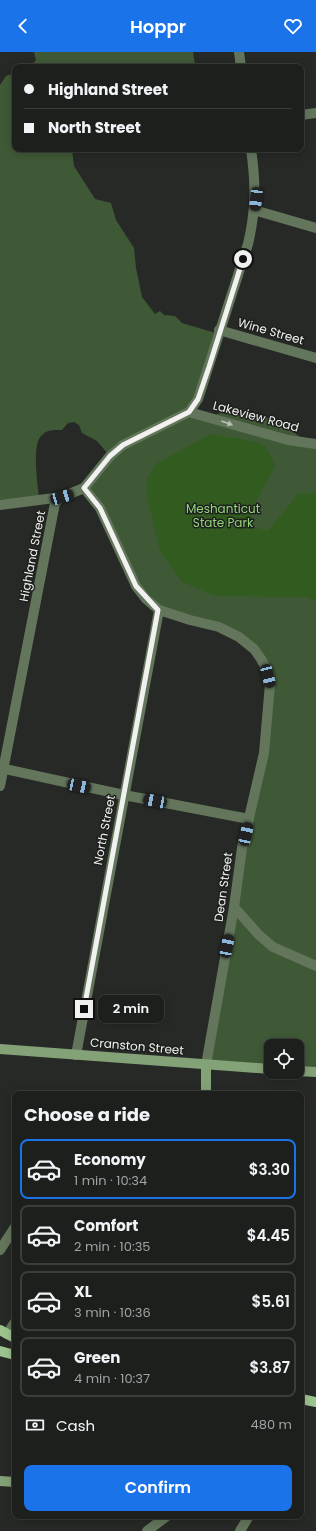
<!DOCTYPE html>
<meta charset="utf-8">
<style>
body{margin:0;font-family:Poppins,sans-serif;background:#252725;color:#f1f3f6;height:100vh;display:flex;flex-direction:column;font-size:15px;white-space:nowrap}
*{box-sizing:border-box;margin:0}
p{font-size:13px;color:#a0a2a3}
.icon{flex:none;width:22px;height:22px;fill:none;stroke:currentColor;stroke-width:2;stroke-linecap:round;stroke-linejoin:round}
.map{position:relative;flex:1;overflow:hidden}
.panel{position:absolute;left:12px;top:1039px;width:292px;height:428px;display:flex;flex-direction:column;background:#1d1f1c;border-radius:8px;box-shadow:0 2px 10px #0003,0 0 0 1px #3b3d3b}
.panel>*{flex:none}
.top-card{position:absolute;left:12px;top:12px;width:292px;height:88px;border-radius:8px;box-shadow:0 2px 10px #0003,0 0 0 1px #3b3d3b;display:grid;align-content:center;height:88px;padding:0 12px;background:#1d1f1c}
.controls{position:absolute;left:264px;top:987px;display:grid;gap:8px}
.controls a{display:grid;place-items:center;width:40px;height:40px;border-radius:8px;background:#1d1f1c;box-shadow:0 2px 10px #0003,0 0 0 1px #3b3d3b;font-size:20px}
.end{position:absolute;width:18px;height:18px;margin:-9px;border:5px solid #f1f2f0;background:#111;box-shadow:0 0 0 2px #111}
.from{border-radius:50%}
.bubble{position:absolute;height:28px;border-radius:8px;background:#1d1f1c;box-shadow:0 2px 10px #0003,0 0 0 1px #3b3d3b;font-size:13px;font-weight:600;line-height:28px;text-align:center}
.car{position:absolute;width:12px;height:24px;margin:-12px -6px;border-radius:5px;box-shadow:0 0 3px 1px #0007;background:linear-gradient(#222 24%,#8ab4d8 0 40%,#222 0 76%,#8ab4d8 0 86%,#222 0)}
.top-card b{display:flex;align-items:center;gap:14px;height:38px;font-size:15px}
.top-card b+b{border-top:1px solid #3b3d3b}
.top-card i{width:10px;height:10px;background:#f1f3f6}
ul{padding:0;list-style:none}
li{display:flex;align-items:center;gap:12px;height:60px;margin:0 8px 6px;padding:0 4px;border:2px solid #3b3d3b;border-radius:8px}
li div{flex:1}
li b{display:block;font-size:15px}
li em{font-style:normal;font-weight:600}
li.selected{border-color:#1a73e8}
li>.icon{width:36px;height:36px;stroke-width:1.5}
h2{padding:0 12px;font-size:18px;line-height:48px}
.pay{display:flex;align-items:center;gap:10px;height:44px;padding:0 12px;font-size:15px}
.pay p{margin-inline-start:auto}
.button{display:flex;gap:8px;margin-top:auto;padding:8px 12px}
.button a{flex:1;height:46px;border-radius:8px;background:#1a73e8;color:#fff;font-size:16px;font-weight:600;line-height:46px;text-align:center}
header{display:flex;justify-content:space-between;align-items:center;height:52px;padding:0 12px;background:#1a73e8;color:#fff;font-size:18px;font-weight:600}
.map>svg:first-child{display:block}
.green{fill:#3f5936}
.water{fill:#325c1f}
.lines{fill:none;stroke-linecap:round;stroke-linejoin:round}
.street{stroke:#63765c;stroke-width:10}
.secondary{stroke:#84a278;stroke-width:10}
.primary{stroke:#9dc48e;stroke-width:10}
.oneway{fill:#b8c0b5}
.route{stroke:#f1f2f0;stroke-width:5}
.labels{text-anchor:middle;dominant-baseline:central;stroke-width:3;stroke-linejoin:round;paint-order:stroke}
.street-label{font-size:12px;fill:#f1f2f0;stroke:#1d201c}
.park-label{font-size:12px;fill:#94d27c;stroke:#1d201c}
</style>
<header><svg class="icon" aria-label="back" viewBox="0 0 24 24"><path d="M15 5l-7 7 7 7"/></svg>Hoppr<svg class="icon" aria-label="heart" viewBox="0 0 24 24"><path d="M12 20l-8-8c-3-5 5-10 8-4 3-6 11-1 8 4z"/></svg></header>
<div class="map">
<svg width="316" height="1479" viewBox="0 0 316 1479">
<rect width="100%" height="100%" fill="#272926"/>
<g class="green">
<path d="M34,0H193L195,12H176L173,15H30L36,8Z"/>
<path d="M15,21V97H72L74,114L95,147L111,151L116,168L134,196L136,216L142,245L155,262L160,259L164,263L175,264L182,271L219,282L192,358L210,366L230,356L279,369L300,385L316,389V1022L291,1020H297V994H271V1018L211,1013L234,860L266,701V614L230,579L165,560L148,546L86,437L108,402L97,389L82,381L79,373L74,370L68,371L62,378C54,378 48,377 42,383C31,392 38,433 39,447L0,452V33L6,24Z"/>
</g>
<path class="water" d="M212,382L261,391L268,398L275,414L252,457L250,474L268,479L298,442L316,440V549L305,545L215,544L182,530L160,499L147,444V427L157,411Z"/>
<g class="lines">
<g class="street">
<path d="M239,0L241,15"/>
<path d="M301,63L316,61"/>
<path d="M254,158L316,176"/>
<path d="M219,278L316,306"/>
<path d="M189,360L288,388L316,392"/>
<path d="M84,436L100,456L136,534L146,547L159,558L190,568L219,575L239,585L254,597L261,607L266,616L270,632L264,701L242,796L234,855L206,1013"/>
<path d="M0,453L62,445"/>
<path d="M0,716L124,743L249,767"/>
<path d="M0,734L55,451L62,445L84,436L110,404L123,393L189,360L198,347L248,192C256,158 256,132 251,97"/>
<path d="M234,855L259,883L273,895L316,914"/>
<path d="M76,1003L159,558"/>
<path d="M0,1198L15,1175"/>
<path d="M7,1282L15,1270"/>
<path d="M147,1479L167,1464"/>
<path d="M240,1479L249,1464"/>
</g>
<g class="secondary">
<path d="M0,997L271,1017"/>
<path d="M297,1019L316,1020"/>
<path d="M206,1042V1013"/>
<path d="M0,1429L15,1430"/>
</g>
<g class="primary">
<path d="M0,1278L15,1286"/>
<path d="M0,1299L15,1303"/>
<path d="M301,1347L316,1350"/>
</g>
</g>
<defs><path id="oneway-solid" d="M-6-.8H1V-3.2L6.5 0L1 3.2V.8H-6Z"/></defs>
<use class="oneway" href="#oneway-solid" transform="translate(227 371) rotate(20)"/>
<g class="lines">
<path class="route" d="M84,957L158,558L136,534L100,456L84,436L110,404L123,393L189,360L198,347L209,315L243,207"/>
</g>
<g class="labels">
<g class="street-label">
<text transform="translate(271 279) rotate(16)">Wine Street</text>
<text transform="translate(256 364) rotate(15)">Lakeview Road</text>
<text transform="translate(32 504) rotate(-79)">Highland Street</text>
<text transform="translate(104 778) rotate(-79)">North Street</text>
<text transform="translate(223 835) rotate(-82)">Dean Street</text>
<text transform="translate(137 994) rotate(5)">Cranston Street</text>
</g>
<g class="park-label">
<text x="223" y="456">Meshanticut<tspan x="223" dy="14">State Park</tspan></text>
</g>
</g>
</svg>
<div class="controls">
<a><svg class="icon" aria-label="locate" viewBox="0 0 24 24"><circle cx="12" cy="12" r="6"/><path d="M12 2v4M12 18v4M2 12h4M18 12h4"/></svg></a>
</div>
<i class="end from" style="left:243px;top:207px"></i>
<i class="end" style="left:84px;top:957px"></i>
<div class="bubble" style="left:98px;top:943px;width:66px">2 min</div>
<i class="car" style="left:256px;top:147px;rotate:186deg"></i>
<i class="car" style="left:62px;top:445px;rotate:74deg"></i>
<i class="car" style="left:268px;top:624px;rotate:166deg"></i>
<i class="car" style="left:79px;top:734px;rotate:102deg"></i>
<i class="car" style="left:155px;top:749px;rotate:281deg"></i>
<i class="car" style="left:246px;top:782px;rotate:12deg"></i>
<i class="car" style="left:227px;top:894px;rotate:11deg"></i>
<div class="top-card">
<b><i class="from"></i>Highland Street</b>
<b><i></i>North Street</b>
</div>
<section class="panel">
<h2>Choose a ride</h2>
<ul>
<li class="selected"><svg class="icon" aria-label="car" viewBox="0 0 24 24"><path d="M5 17H2v-5l4-1 3-4h7l3 4 3 1v5h-3M9 17h6M6 11h13"/><circle cx="7" cy="17" r="2"/><circle cx="17" cy="17" r="2"/></svg><div><b>Economy</b><p>1 min · 10:34</p></div><em>$3.30</em></li>
<li><svg class="icon" aria-label="car" viewBox="0 0 24 24"><path d="M5 17H2v-5l4-1 3-4h7l3 4 3 1v5h-3M9 17h6M6 11h13"/><circle cx="7" cy="17" r="2"/><circle cx="17" cy="17" r="2"/></svg><div><b>Comfort</b><p>2 min · 10:35</p></div><em>$4.45</em></li>
<li><svg class="icon" aria-label="car" viewBox="0 0 24 24"><path d="M5 17H2v-5l4-1 3-4h7l3 4 3 1v5h-3M9 17h6M6 11h13"/><circle cx="7" cy="17" r="2"/><circle cx="17" cy="17" r="2"/></svg><div><b>XL</b><p>3 min · 10:36</p></div><em>$5.61</em></li>
<li><svg class="icon" aria-label="car" viewBox="0 0 24 24"><path d="M5 17H2v-5l4-1 3-4h7l3 4 3 1v5h-3M9 17h6M6 11h13"/><circle cx="7" cy="17" r="2"/><circle cx="17" cy="17" r="2"/></svg><div><b>Green</b><p>4 min · 10:37</p></div><em>$3.87</em></li>
</ul>
<div class="pay"><svg class="icon" aria-label="cash" viewBox="0 0 24 24"><path d="M3 7h18v10H3z"/><circle cx="12" cy="12" r="2"/></svg>Cash<p>480 m</p></div>
<div class="button"><a>Confirm</a></div>
</section>
</div>
